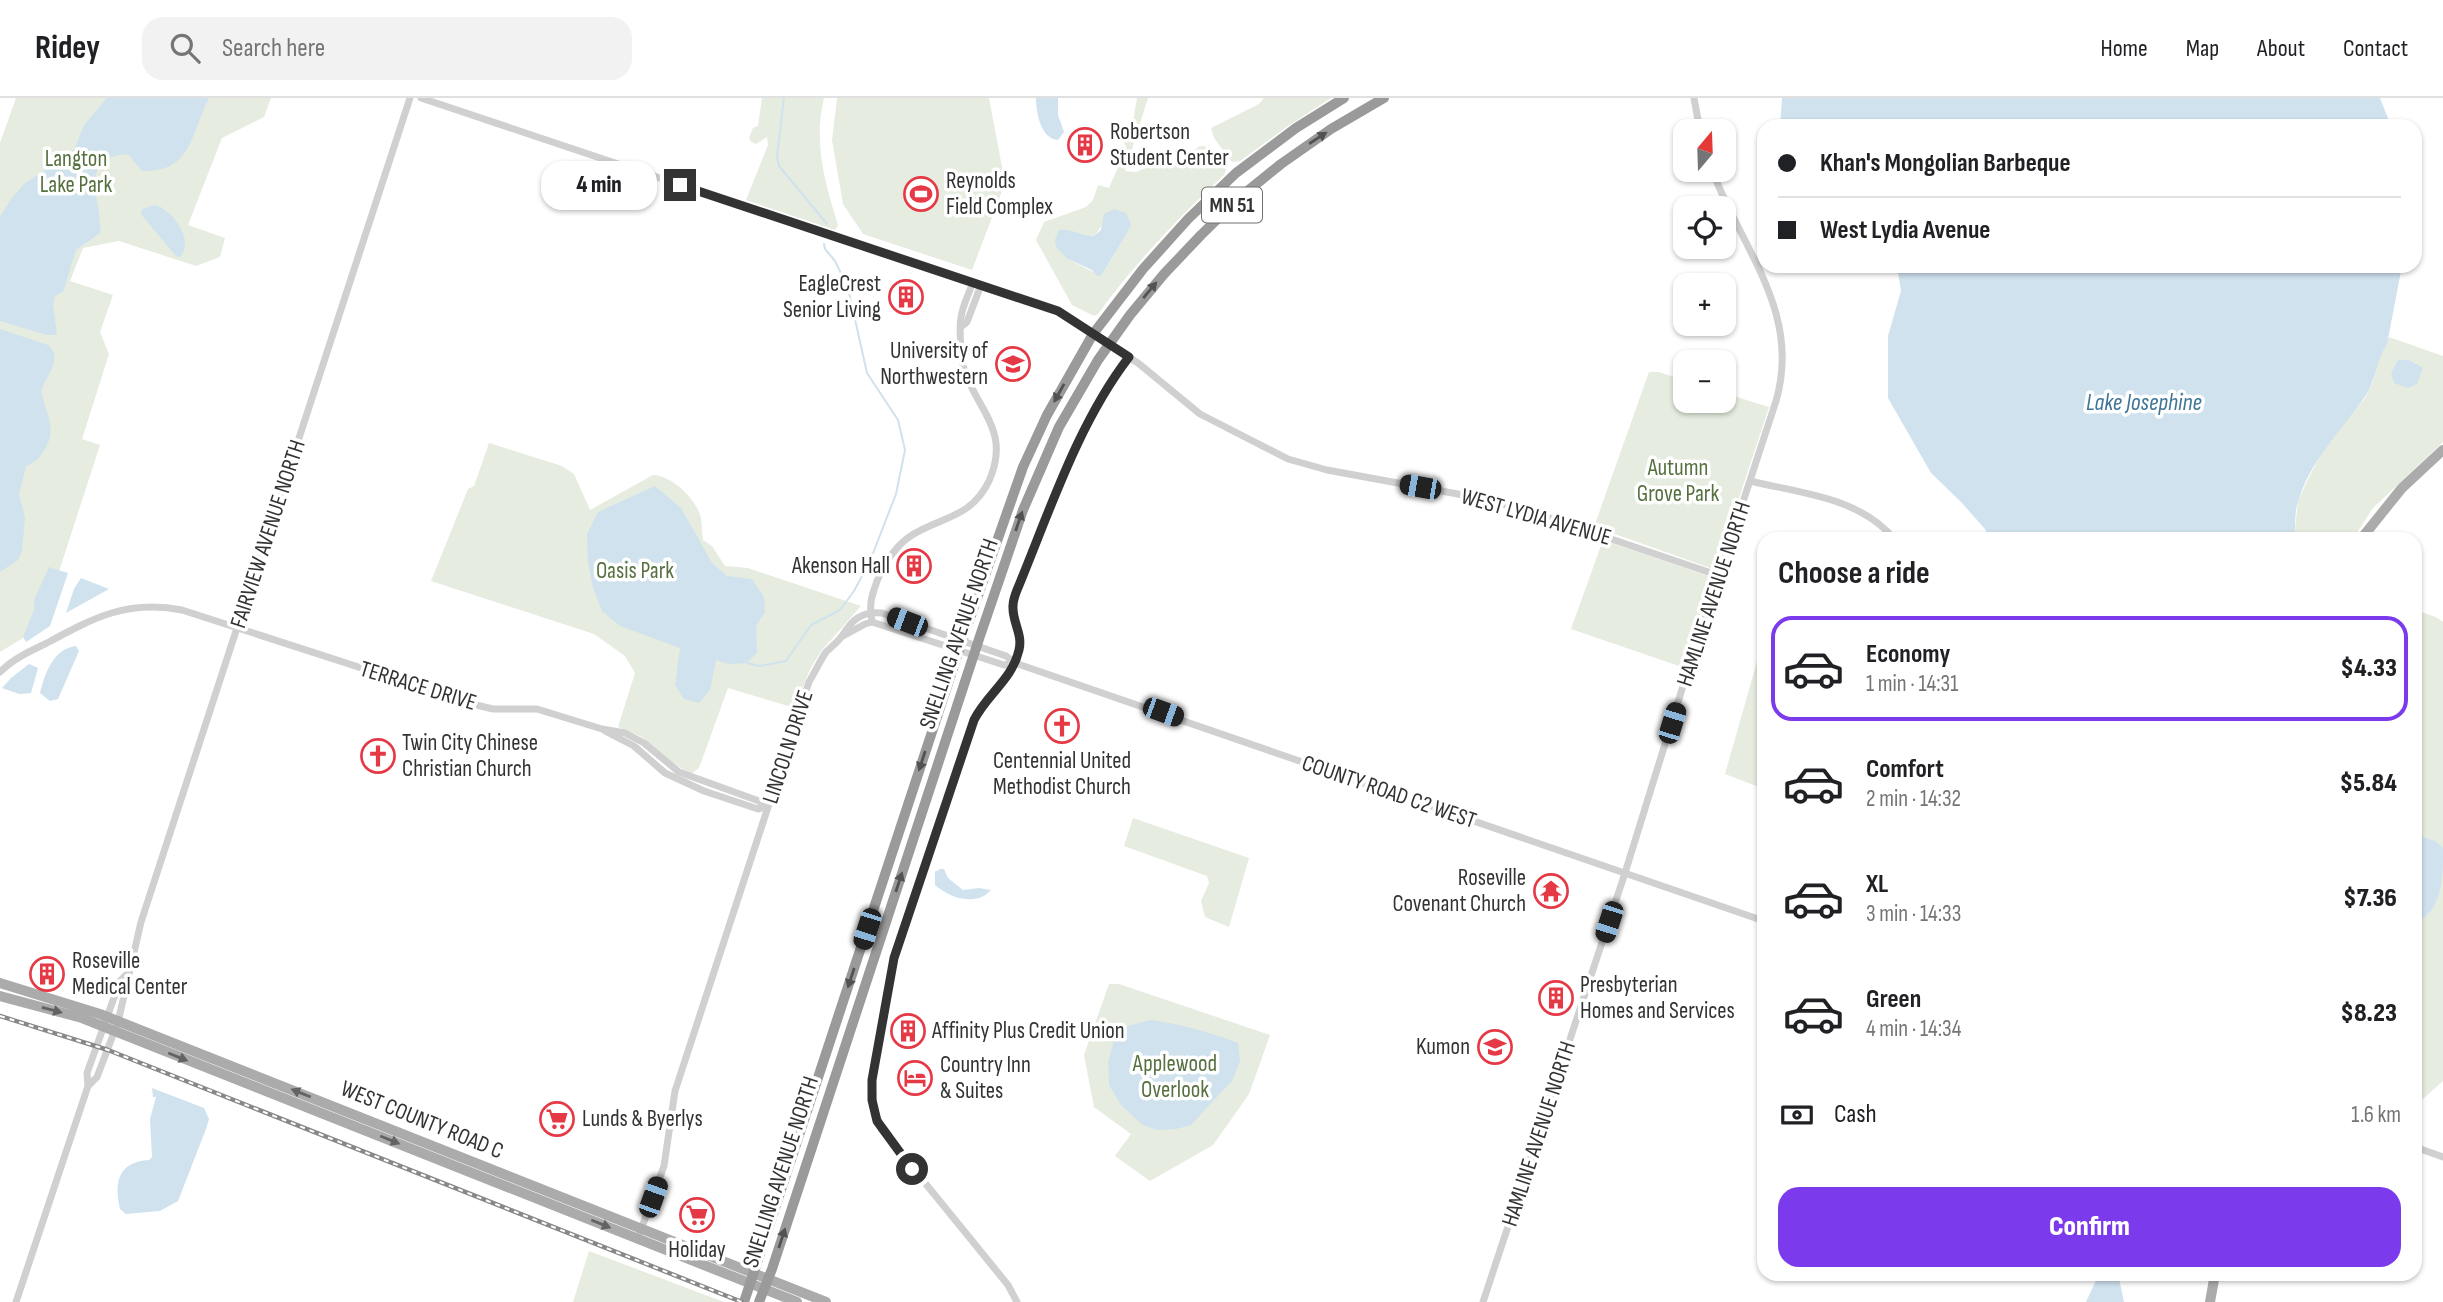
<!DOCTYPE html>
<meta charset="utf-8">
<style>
body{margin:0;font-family:"Sofia Sans Condensed",sans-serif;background:#f2f2f2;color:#202124;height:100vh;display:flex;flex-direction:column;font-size:26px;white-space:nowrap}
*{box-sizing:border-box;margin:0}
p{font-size:23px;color:#757577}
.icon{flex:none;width:38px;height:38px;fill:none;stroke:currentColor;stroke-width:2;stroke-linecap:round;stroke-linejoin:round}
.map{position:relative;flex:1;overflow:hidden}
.details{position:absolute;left:1757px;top:434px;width:665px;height:749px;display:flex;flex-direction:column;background:#fff;border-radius:21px;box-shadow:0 2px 5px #0004}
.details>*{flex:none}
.guide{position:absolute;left:1757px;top:21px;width:665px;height:154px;border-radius:21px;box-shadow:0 2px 5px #0004;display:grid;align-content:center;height:154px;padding:0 21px;background:#fff}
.needle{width:46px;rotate:19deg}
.tools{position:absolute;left:1673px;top:21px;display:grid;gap:14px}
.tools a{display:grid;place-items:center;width:63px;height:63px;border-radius:14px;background:#fff;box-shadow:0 2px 5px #0004;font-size:35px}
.end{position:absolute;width:32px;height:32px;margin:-16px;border:9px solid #333;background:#fff;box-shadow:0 0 0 4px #fff}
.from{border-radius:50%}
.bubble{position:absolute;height:49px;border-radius:21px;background:#fff;box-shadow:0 2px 5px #0004;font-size:23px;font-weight:800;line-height:49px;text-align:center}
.car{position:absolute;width:21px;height:42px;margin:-21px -10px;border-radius:9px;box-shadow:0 0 5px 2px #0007;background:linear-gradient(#222 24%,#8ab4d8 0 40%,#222 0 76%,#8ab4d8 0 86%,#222 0)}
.guide b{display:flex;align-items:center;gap:24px;height:66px;font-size:26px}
.guide b+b{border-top:2px solid #e0e0e0}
.guide i{width:18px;height:18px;background:#202124}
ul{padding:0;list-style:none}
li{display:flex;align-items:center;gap:21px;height:105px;margin:0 14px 10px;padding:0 7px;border:4px solid transparent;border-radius:21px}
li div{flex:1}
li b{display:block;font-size:26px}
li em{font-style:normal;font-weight:800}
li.active{border-color:#7c3aed}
li>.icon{width:63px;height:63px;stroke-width:1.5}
h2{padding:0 21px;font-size:32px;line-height:84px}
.pay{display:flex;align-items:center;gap:18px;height:77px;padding:0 21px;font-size:26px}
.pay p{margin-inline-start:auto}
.button{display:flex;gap:14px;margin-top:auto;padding:14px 21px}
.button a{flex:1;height:80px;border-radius:21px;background:#7c3aed;color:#fff;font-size:28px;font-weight:800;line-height:80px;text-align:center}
header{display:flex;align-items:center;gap:42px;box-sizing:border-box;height:98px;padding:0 35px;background:#fff;border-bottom:2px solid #e0e0e0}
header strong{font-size:33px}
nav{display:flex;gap:38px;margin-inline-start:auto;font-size:24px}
.search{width:490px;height:63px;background:#f2f2f2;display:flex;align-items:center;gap:18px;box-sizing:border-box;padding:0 24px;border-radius:21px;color:#757577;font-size:26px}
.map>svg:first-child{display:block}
.green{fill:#e6ecdf;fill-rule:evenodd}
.water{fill:#cfe2ee}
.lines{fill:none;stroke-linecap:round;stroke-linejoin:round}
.stream{stroke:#cfe2ee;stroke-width:2}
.minor{stroke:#d0d0d0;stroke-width:7}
.major{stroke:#ababab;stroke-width:10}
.highway{stroke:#9a9a9a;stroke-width:10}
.rail-casing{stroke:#888;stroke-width:4.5}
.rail{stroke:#fff;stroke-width:2;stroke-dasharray:5;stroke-linecap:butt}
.oneway{fill:#525252}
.oneway2{fill:#636363}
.route{stroke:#333;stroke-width:9}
.labels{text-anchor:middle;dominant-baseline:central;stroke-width:7;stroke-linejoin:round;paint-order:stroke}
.shield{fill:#fff;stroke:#707070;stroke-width:2}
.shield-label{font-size:21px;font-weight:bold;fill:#333}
.poi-label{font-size:23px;fill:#333;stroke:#fff;text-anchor:start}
.park-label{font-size:23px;fill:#56703f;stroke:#fff}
.street-label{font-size:23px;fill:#333;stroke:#fff}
.water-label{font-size:24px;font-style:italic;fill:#3f7597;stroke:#fff}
</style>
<header>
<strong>Ridey</strong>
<div class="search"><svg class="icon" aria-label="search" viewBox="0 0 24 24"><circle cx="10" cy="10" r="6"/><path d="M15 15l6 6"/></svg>Search here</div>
<nav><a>Home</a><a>Map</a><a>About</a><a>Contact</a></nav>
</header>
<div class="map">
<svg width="2443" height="1204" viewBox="0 0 2443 1204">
<rect width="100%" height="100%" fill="#fff"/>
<g class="green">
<path d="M16,0H271L264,19L222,40L188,127L225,140L220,159L196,168L119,143L83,150L70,183L113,197L100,234L109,256L82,341L100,347L41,529L0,554V45Z"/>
<path d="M762,0H824C813,44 825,85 838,127L835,132L746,102L768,47L767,39L756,46L751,44L749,40L753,30L758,28Z"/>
<path d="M837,0H989L1005,85L972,172L863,136L843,106L832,42Z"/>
<path d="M1137,0H1148L1125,73L1136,74L1164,62H1180L1200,48L1209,49L1215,55L1214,62L1219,61L1226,72L1224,77C1178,120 1135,165 1098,216L1094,218L1072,207L1036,142L1044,124L1086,109L1093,102L1098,87L1109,90L1119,67L1115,64L1126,48L1123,44L1132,29ZM1103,126L1130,130L1101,178L1068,161L1066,131L1083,138L1095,137Z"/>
<path d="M1264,0H1331L1288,28L1240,63L1232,64L1214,40L1211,30L1259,6Z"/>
<path d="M2389,239L2443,258V344L2373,410L2353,441H2294L2298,403L2310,377L2327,346L2365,300L2373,284L2380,257Z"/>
<path d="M1649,274H1659L1685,283V303H1724V295L1769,309L1716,470L1713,471L1598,430L1595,426Z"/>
<path d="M489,345L562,368L574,376L590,412L653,377C673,378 696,401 701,420C702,427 702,435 703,442L712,448L725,468L748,470L861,508L822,552L810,571L795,610L728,590L699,670L691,676L670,663L642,639L618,629L635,575L625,558L594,536L431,483L468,391L474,388Z"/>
<path d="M1603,442L1708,478L1711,483L1685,565L1679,568L1571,531Z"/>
<path d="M2415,512L2436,519L2443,524V983L2417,1006Z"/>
<path d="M1762,546H1764V691L1725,676Z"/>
<path d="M1133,720L1249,760L1229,829L1205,819L1201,803L1209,785L1207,778L1124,748Z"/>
<path d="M1109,886H1119L1270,937L1249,996L1213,1047L1150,1083L1115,1058L1131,1036L1094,1009L1084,957Z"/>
<path d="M589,1153L724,1204H573Z"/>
</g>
<g class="water">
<path d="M107,0H209C191,35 192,75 142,73L128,56C75,59 103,105 100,135L76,152L63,194L55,198L53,206L57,237H47L0,223V119L11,101L25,85L69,57L75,50L84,27Z"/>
<path d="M1036,0H1058V17L1064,34L1058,42C1041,41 1036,15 1036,0Z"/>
<path d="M1782,0H2380L2391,28H1780Z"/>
<path d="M155,107C173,112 195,143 180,159L176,158L141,116L142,111Z"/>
<path d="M1114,111L1126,115L1131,126L1130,130L1101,178L1096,177L1092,172L1068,161L1056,149L1055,142L1059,132C1071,129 1082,140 1095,137L1101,132L1104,116Z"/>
<path d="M1893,168H2402L2387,246C2376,263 2376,284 2364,300C2340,334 2310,363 2298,404C2294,415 2296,429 2294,441H1990L1985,431L1961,404L1931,375L1888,300V238L1901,193L1898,175Z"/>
<path d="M0,231L48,247C64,260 46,278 41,293C45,312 57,330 46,349C40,359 38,363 26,368L19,397L25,419L22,453L18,462L0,474Z"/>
<path d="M2398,262H2409L2423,270L2417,286L2408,290L2394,285L2391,275Z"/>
<path d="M655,388L681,410L712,465L727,478L752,481L764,499L765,514L756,528L757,554L747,565L729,566L716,562L710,592L699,605L684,601L675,587L680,550L620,528L602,513L593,490L588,465L587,436L598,414Z"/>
<path d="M49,469L68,475L50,528L26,544L23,539L34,512V502Z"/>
<path d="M81,480L109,491L66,515L74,491Z"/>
<path d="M76,548L79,553L58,601L50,603L40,595C45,575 53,551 76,548Z"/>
<path d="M29,566L38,570L31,595L19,596L2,590L11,580Z"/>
<path d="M2415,736L2435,743L2443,750C2443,777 2443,809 2419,823L2415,822Z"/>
<path d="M940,771H944L948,780L963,792L979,790L991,792C976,809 950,800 935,787V774Z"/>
<path d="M1150,922C1182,926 1209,934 1238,945L1240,963L1232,983L1211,1005L1191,1027L1176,1031L1157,1032L1143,1027L1122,1008L1109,987L1108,964L1114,943L1128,928Z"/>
<path d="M152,990L204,1010L209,1021L206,1031L178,1103L160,1113L126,1116L120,1111C114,1084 118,1064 149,1062L152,1059L150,1021L156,999H153Z"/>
<path d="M2099,1176H2118L2124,1204H2086Z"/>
</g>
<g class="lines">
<g class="stream">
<path d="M784,0L777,58L779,68L827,126"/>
<path d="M747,565L759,568L786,563L811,527L840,512L854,493L870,463L896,396L905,352L898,322L867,275L848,190L835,163L825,151L824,146"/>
</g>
<g class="minor">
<path d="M421,0L1057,213L1138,265L1200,316L1288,361L1327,372L1474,399L1526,412L1720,478"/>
<path d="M1694,0L1700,33"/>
<path d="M962,228L967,224L981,187"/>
<path d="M1750,383C1799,395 1860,399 1894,441"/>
<path d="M872,524C869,506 871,500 877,483C885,464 895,448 912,437C943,418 971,420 989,383C1012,331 975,311 963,268C961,258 959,229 961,220C962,208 969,196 973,184"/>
<path d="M841,539L865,526L872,524L1004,567L1015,565"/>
<path d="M0,574C13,561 30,553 47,545C93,520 128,501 182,512L476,607L493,611H537L602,631L625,635L644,645L679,674L759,703L766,709"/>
<path d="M605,633L634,648L665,675L704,693L758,711L766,709"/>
<path d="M88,988L97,979L118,924L141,824L410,0"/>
<path d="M2415,1049L2443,1059"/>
<path d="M638,1140L664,1068L675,993L809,584C815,574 820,563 826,554C831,549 838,544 842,538C852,522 861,513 882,515L1006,558L1015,565L1764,823"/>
<path d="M16,1204L88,988L87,975L120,883L129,874"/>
<path d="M1017,1204L1008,1187L882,1032L874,1012L872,982L894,861L974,622C987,595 1011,583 1019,552C1022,540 1017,531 1014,519C1012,509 1014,501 1017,492C1050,413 1077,327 1129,259"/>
<path d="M1483,1204L1625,775L1687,575L1776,303C1802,214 1741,150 1712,72"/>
</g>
<g class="major">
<path d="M2361,441L2402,390L2443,352"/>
<path d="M0,885L100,916L826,1204"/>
<path d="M0,898L82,920L797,1204"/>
<path d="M2210,1204L2215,1176"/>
</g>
<g class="highway">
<path d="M744,1204L962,543L1023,369L1047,317L1093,236L1143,171L1188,121L1236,75L1296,30L1344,0"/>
<path d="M759,1204L772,1171L980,538L1023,412L1059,329L1098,262L1130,217L1164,176L1201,137L1239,100L1281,66L1331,31L1384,0"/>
</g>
<g class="rail-casing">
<path id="rail" d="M0,918L108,952L742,1204"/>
</g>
<use href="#rail" class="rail"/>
</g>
<defs><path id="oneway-solid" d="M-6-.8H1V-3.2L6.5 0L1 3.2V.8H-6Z" transform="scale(1.75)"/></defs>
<g class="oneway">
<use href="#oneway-solid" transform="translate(1318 40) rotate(-33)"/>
<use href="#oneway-solid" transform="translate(1150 192) rotate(-50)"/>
<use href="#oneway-solid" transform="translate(1059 295) rotate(119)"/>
<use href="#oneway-solid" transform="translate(1019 423) rotate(-71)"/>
<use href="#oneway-solid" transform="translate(922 663) rotate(108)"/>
<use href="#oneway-solid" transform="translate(899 784) rotate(-72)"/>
<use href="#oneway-solid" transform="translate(851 880) rotate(108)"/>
<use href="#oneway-solid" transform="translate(782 1140) rotate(-72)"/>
</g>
<g class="oneway2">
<use href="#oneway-solid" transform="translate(52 912) rotate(15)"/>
<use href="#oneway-solid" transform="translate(178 959) rotate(22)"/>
<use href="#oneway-solid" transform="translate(301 995) rotate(-158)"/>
<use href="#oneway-solid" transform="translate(390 1042) rotate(22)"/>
<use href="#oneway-solid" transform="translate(601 1126) rotate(22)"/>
</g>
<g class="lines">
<path class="route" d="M680,87L1058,213L1129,259C1078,325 1049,415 1017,492C1015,497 1013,503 1013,508C1012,524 1023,536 1019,552C1012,582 987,596 974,622L894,860L872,982V1002L877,1023L912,1071"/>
</g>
<defs>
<g id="building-ring" transform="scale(1.75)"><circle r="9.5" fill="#fff" stroke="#e63946" stroke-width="1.5"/><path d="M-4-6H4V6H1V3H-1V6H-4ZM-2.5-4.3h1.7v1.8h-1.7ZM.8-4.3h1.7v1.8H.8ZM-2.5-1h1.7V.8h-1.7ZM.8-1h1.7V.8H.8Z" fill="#e63946"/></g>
<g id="stadium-ring" transform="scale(1.75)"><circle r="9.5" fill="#fff" stroke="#e63946" stroke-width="1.5"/><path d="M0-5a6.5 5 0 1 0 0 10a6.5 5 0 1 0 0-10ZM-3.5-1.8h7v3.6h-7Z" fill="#e63946"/></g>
<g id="university-ring" transform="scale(1.75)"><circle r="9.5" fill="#fff" stroke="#e63946" stroke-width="1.5"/><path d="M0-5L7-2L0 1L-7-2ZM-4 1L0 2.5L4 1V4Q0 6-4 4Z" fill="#e63946"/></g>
<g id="church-ring" transform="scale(1.75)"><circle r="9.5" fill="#fff" stroke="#e63946" stroke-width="1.5"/><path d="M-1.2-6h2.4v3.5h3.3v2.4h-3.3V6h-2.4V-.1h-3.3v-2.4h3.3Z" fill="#e63946"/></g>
<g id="temple-ring" transform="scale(1.75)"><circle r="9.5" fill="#fff" stroke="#e63946" stroke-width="1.5"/><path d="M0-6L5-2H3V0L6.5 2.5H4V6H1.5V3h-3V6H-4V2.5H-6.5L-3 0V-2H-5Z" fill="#e63946"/></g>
<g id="school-ring" transform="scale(1.75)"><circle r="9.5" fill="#fff" stroke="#e63946" stroke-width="1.5"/><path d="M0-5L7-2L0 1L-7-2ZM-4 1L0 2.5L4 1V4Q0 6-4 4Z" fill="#e63946"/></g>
<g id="hotel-ring" transform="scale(1.75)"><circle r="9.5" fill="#fff" stroke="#e63946" stroke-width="1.5"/><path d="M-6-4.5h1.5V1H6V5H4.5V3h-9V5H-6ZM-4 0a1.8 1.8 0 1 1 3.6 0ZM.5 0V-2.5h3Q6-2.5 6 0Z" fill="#e63946"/></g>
<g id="supermarket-ring" transform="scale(1.75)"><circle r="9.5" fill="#fff" stroke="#e63946" stroke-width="1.5"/><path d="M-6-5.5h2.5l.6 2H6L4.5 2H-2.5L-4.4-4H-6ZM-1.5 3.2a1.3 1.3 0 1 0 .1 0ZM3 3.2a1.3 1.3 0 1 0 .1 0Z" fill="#e63946"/></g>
</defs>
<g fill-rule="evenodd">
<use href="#building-ring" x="1085" y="47"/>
<use href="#stadium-ring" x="921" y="96"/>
<use href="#building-ring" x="906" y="199"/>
<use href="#university-ring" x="1013" y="266"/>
<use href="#building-ring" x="914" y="468"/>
<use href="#church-ring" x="1062" y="628"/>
<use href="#church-ring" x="378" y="658"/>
<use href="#temple-ring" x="1551" y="793"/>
<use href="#building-ring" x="47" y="876"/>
<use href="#building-ring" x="1556" y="900"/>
<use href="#building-ring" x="908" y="933"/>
<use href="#school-ring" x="1495" y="949"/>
<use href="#hotel-ring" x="915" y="980"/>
<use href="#supermarket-ring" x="557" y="1021"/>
<use href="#supermarket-ring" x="697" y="1117"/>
</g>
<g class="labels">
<rect class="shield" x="1202" y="89.5" width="60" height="35" rx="5"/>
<g class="shield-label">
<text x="1232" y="107">MN 51</text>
</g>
<g class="poi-label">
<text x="1110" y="34">Robertson<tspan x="1110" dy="26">Student Center</tspan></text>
<text x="946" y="83">Reynolds<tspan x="946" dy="26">Field Complex</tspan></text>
<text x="881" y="186" text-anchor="end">EagleCrest<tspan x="881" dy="26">Senior Living</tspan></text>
<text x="988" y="253" text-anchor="end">University of<tspan x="988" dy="26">Northwestern</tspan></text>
<text x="890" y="468" text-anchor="end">Akenson Hall</text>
<text x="402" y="645">Twin City Chinese<tspan x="402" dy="26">Christian Church</tspan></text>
<text x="1062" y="663" text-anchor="middle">Centennial United<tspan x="1062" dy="26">Methodist Church</tspan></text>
<text x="1526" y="780" text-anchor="end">Roseville<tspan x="1526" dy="26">Covenant Church</tspan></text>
<text x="72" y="863">Roseville<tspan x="72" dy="26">Medical Center</tspan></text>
<text x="1580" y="887">Presbyterian<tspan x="1580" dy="26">Homes and Services</tspan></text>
<text x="932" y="933">Affinity Plus Credit Union</text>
<text x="1470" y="949" text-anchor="end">Kumon</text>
<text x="940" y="967">Country Inn<tspan x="940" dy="26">&amp; Suites</tspan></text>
<text x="582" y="1021">Lunds &amp; Byerlys</text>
<text x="697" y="1152" text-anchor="middle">Holiday</text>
</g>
<g class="park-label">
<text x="76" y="61">Langton<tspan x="76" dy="26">Lake Park</tspan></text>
<text x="1678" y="370">Autumn<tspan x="1678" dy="26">Grove Park</tspan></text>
<text x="635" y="473">Oasis Park</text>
<text x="1175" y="966">Applewood<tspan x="1175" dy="26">Overlook</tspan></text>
</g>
<g class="street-label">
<text transform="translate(1536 419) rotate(16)">WEST LYDIA AVENUE</text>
<text transform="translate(268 436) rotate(-72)">FAIRVIEW AVENUE NORTH</text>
<text transform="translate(1714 496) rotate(-72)">HAMLINE AVENUE NORTH</text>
<text transform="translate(959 536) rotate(-71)">SNELLING AVENUE NORTH</text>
<text transform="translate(418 588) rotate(17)">TERRACE DRIVE</text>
<text transform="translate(788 649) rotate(-72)">LINCOLN DRIVE</text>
<text transform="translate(1389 694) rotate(19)">COUNTY ROAD C2 WEST</text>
<text transform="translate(422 1022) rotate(22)">WEST COUNTY ROAD C</text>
<text transform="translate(1539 1036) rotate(-72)">HAMLINE AVENUE NORTH</text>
<text transform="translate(781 1074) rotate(-72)">SNELLING AVENUE NORTH</text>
</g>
<g class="water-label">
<text x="2144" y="304">Lake Josephine</text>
</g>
</g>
</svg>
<div class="tools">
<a><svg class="needle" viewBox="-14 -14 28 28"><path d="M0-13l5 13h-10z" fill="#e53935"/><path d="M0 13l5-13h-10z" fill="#757577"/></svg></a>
<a><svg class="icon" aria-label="locate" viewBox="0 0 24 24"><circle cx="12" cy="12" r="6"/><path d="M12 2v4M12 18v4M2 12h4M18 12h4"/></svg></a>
<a>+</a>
<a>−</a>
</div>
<i class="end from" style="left:912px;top:1071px"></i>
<i class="end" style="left:680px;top:87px"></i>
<div class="bubble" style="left:541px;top:63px;width:116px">4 min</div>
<i class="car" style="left:1420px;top:389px;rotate:280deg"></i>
<i class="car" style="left:907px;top:524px;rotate:291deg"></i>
<i class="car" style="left:1163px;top:614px;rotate:110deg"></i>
<i class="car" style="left:1672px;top:625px;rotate:17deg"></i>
<i class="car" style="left:1609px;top:824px;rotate:198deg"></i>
<i class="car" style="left:867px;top:831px;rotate:198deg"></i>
<i class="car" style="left:653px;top:1099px;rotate:20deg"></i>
<div class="guide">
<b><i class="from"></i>Khan's Mongolian Barbeque</b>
<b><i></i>West Lydia Avenue</b>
</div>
<section class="details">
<h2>Choose a ride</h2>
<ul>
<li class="active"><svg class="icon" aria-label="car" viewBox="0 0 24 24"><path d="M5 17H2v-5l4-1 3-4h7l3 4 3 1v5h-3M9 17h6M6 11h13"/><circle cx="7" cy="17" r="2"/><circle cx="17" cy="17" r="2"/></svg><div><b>Economy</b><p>1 min · 14:31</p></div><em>$4.33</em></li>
<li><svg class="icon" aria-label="car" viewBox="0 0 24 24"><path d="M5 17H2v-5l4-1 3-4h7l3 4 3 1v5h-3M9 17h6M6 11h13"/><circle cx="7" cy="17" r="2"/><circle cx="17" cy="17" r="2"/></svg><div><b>Comfort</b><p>2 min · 14:32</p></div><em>$5.84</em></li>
<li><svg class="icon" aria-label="car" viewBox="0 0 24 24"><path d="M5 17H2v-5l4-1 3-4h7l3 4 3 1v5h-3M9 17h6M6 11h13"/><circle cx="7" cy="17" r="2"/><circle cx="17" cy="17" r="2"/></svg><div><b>XL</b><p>3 min · 14:33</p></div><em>$7.36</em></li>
<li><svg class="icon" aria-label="car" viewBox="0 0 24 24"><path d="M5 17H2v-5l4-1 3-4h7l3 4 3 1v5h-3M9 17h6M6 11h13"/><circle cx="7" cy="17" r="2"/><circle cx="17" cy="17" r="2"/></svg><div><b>Green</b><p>4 min · 14:34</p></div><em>$8.23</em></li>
</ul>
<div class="pay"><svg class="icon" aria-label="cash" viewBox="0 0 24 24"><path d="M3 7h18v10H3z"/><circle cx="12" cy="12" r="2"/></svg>Cash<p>1.6 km</p></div>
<div class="button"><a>Confirm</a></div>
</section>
</div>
